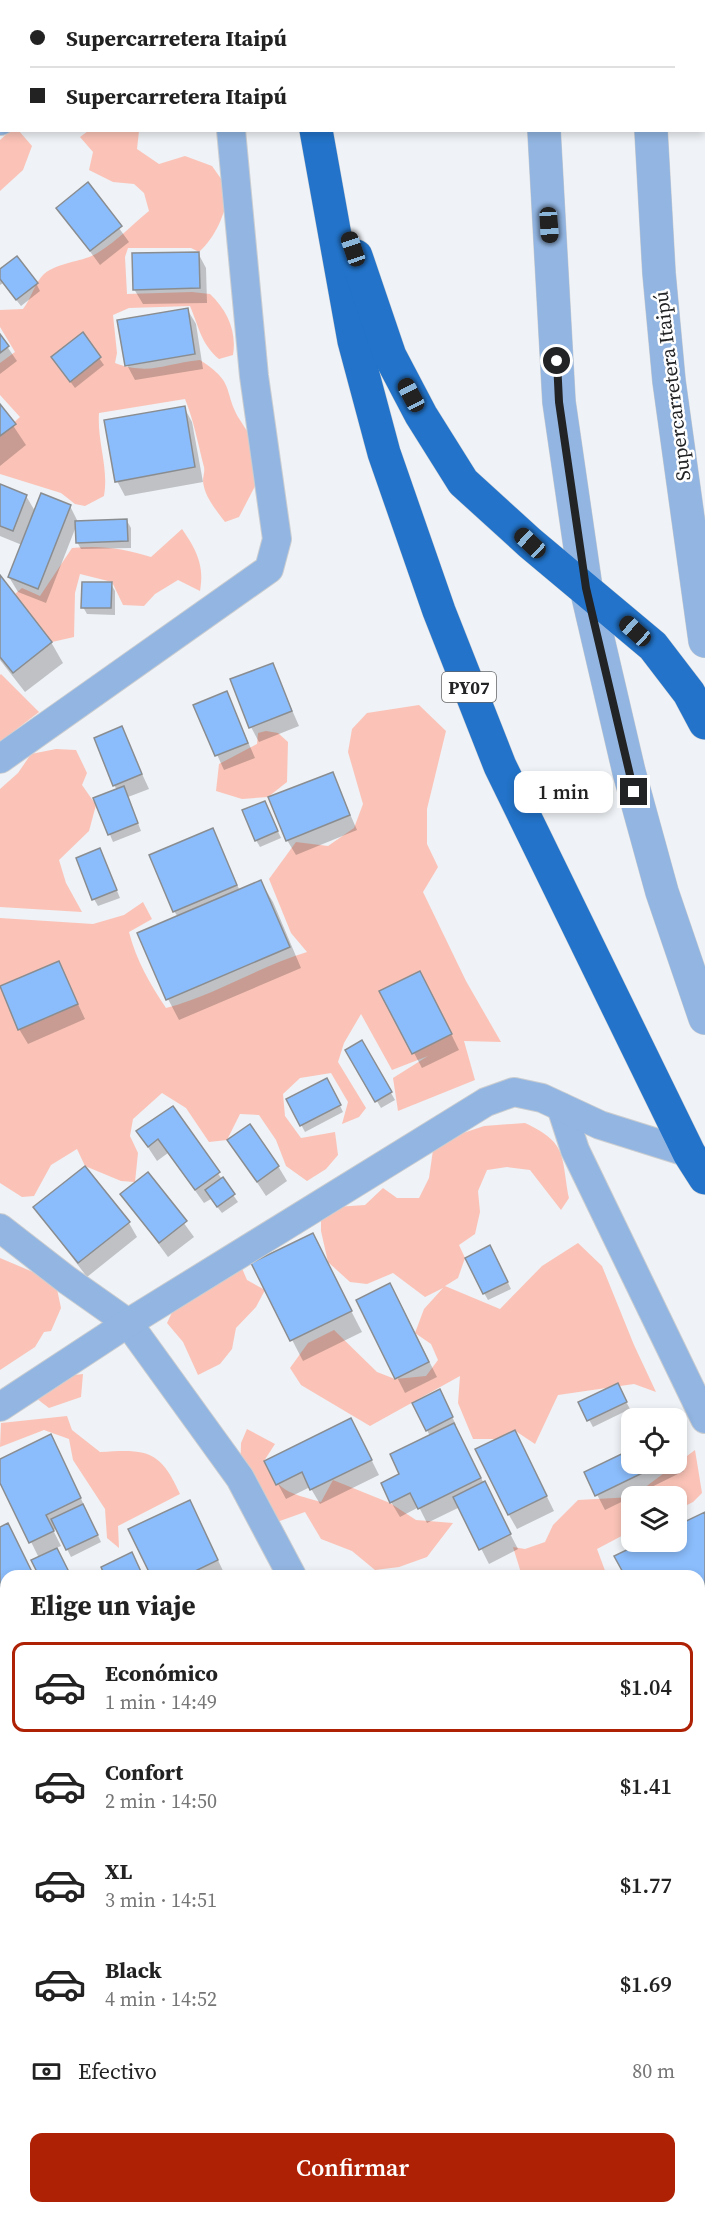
<!DOCTYPE html>
<html lang="es">
<meta charset="utf-8">
<style>
body{margin:0;font-family:"Source Serif 4",serif;background:#f2f2f2;color:#222;height:100vh;display:flex;flex-direction:column;font-size:22px;white-space:nowrap}
*{box-sizing:border-box;margin:0}
p{font-size:20px;color:#767676}
.icon{flex:none;width:33px;height:33px;fill:none;stroke:currentColor;stroke-width:2;stroke-linecap:round;stroke-linejoin:round}
.map{position:relative;flex:1;overflow:hidden}
.panel{position:absolute;left:0px;top:1570px;width:705px;height:644px;display:flex;flex-direction:column;background:#fff;border-radius:18px 18px 0 0;box-shadow:0 3px 9px #0003}
.panel>*{flex:none}
.guide{position:absolute;left:0px;top:0px;width:705px;height:132px;box-shadow:0 3px 9px #0003;display:grid;align-content:center;height:132px;padding:0 30px;background:#fff}
.tools{position:absolute;left:621px;top:1408px;display:grid;gap:12px}
.tools a{display:grid;place-items:center;width:66px;height:66px;border-radius:12px;background:#fff;box-shadow:0 3px 9px #0003;font-size:30px}
.end{position:absolute;width:27px;height:27px;margin:-14px;border:8px solid #222325;background:#fff;box-shadow:0 0 0 3px #fff}
.from{border-radius:50%}
.bubble{position:absolute;height:42px;border-radius:12px;background:#fff;box-shadow:0 3px 9px #0003;font-size:20px;font-weight:600;line-height:42px;text-align:center}
.car{position:absolute;width:18px;height:36px;margin:-18px -9px;border-radius:8px;box-shadow:0 0 4px 2px #0007;background:linear-gradient(#222 24%,#8ab4d8 0 40%,#222 0 76%,#8ab4d8 0 86%,#222 0)}
.guide b{display:flex;align-items:center;gap:21px;height:57px;font-size:22px}
.guide b+b{border-top:2px solid #e0e0e0}
.guide i{width:15px;height:15px;background:#222}
ul{padding:0;list-style:none}
li{display:flex;align-items:center;gap:18px;height:90px;margin:0 12px 9px;padding:0 18px;border:3px solid transparent;border-radius:12px}
li div{flex:1}
li b{display:block;font-size:22px}
li em{font-style:normal;font-weight:600}
li.on{border-color:#ae2105}
li>.icon{width:54px;height:54px;stroke-width:1.5}
h2{padding:0 30px;font-size:27px;line-height:72px}
.pay{display:flex;align-items:center;gap:15px;height:66px;padding:0 30px;font-size:22px}
.pay p{margin-inline-start:auto}
.button{display:flex;gap:12px;margin-top:auto;padding:12px 30px}
.button a{flex:1;height:69px;border-radius:12px;background:#ae2105;color:#fff;font-size:24px;font-weight:600;line-height:69px;text-align:center}
.map>svg:first-child{display:block}
.green{fill:#fbc3b7}
.shadow{fill:#0003}
.building{fill:#8bbdfc;stroke:#8a8d90;stroke-width:1.5}
.lines{fill:none;stroke-linecap:round;stroke-linejoin:round}
.minor-casing{stroke:#cacdd0;stroke-width:30}
.tertiary-casing{stroke:#cacdd0;stroke-width:34}
.trunk-casing{stroke:#cacdd0;stroke-width:34}
.minor{stroke:#92b5e1;stroke-width:28}
.tertiary{stroke:#92b5e1;stroke-width:33}
.trunk{stroke:#2273c9;stroke-width:33}
.route{stroke:#222325;stroke-width:8}
.labels{text-anchor:middle;dominant-baseline:central;stroke-width:5;stroke-linejoin:round;paint-order:stroke}
.shield{fill:#fff;stroke:#646566;stroke-width:1.5}
.shield-label{font-size:18px;font-weight:bold;fill:#222325}
.street-label{font-size:20px;fill:#222325;stroke:#fff}
</style>
<div class="map">
<svg width="705" height="2213" viewBox="0 0 705 2213">
<rect width="100%" height="100%" fill="#eff2f6"/>
<g class="green">
<path d="M10,131H19L32,146L23,170L0,191V140Z"/>
<path d="M88,131H139L137,149L159,164L185,156L212,166L229,190C226,212 216,237 199,252L191,248H128L125,257L127,294L192,292L210,294C227,310 237,331 233,355L219,359C201,344 199,327 190,306L129,308L113,315L117,353L115,363C150,376 166,363 200,360C237,384 222,390 240,420C250,436 259,448 266,465L239,517L225,522C216,510 204,496 203,481C203,476 205,472 204,467C198,444 194,421 185,399L99,413C97,442 109,468 104,496L85,506L75,504L61,493L0,474V435L20,417L0,395V363L15,352L0,327V310L23,309C31,299 35,282 44,274C60,261 82,263 99,252C117,241 133,224 149,211L144,193L134,184L113,182L89,170L93,152L80,137Z"/>
<path d="M182,529C196,549 205,566 200,591L178,580L155,594L144,606L123,605L112,582L80,574L75,593L74,637L52,642L15,594L22,588L40,596L72,548C100,545 123,548 151,557Z"/>
<path d="M1,674L39,712L0,742V675Z"/>
<path d="M419,705L446,731L427,809V844L438,867L423,892L466,981L501,1042L464,1041L475,1080L398,1111L393,1078L428,1056L392,1070L361,1014L344,1043L338,1062L366,1108L359,1117L342,1124L348,1102L331,1073L300,1078L283,1094L285,1116L301,1138L335,1132L338,1155L326,1169L307,1181L286,1166L276,1140L259,1115L240,1114L227,1140L209,1142L186,1108L162,1093L133,1119L130,1136L138,1153L135,1182L121,1181L85,1166L77,1149L51,1165L34,1196L22,1197L0,1183V918L93,924L124,915L143,902L152,919L129,932C136,960 150,984 166,1008C215,995 258,967 307,952L291,933L269,879L296,842L328,846L354,828L363,804L348,752L352,729L367,713Z"/>
<path d="M266,731L278,733L288,742L287,782L268,797L242,799L216,791L219,764L257,744L258,733Z"/>
<path d="M56,749L76,750L87,773L82,785L96,805L89,831L59,860L66,883L82,912L0,907V789L18,773L31,754Z"/>
<path d="M525,1123C568,1143 561,1156 569,1198L561,1210L530,1170L507,1167L487,1170L478,1191L480,1212L475,1234L459,1245L465,1258L458,1278L445,1286L500,1309L542,1266L578,1243L602,1266L634,1345L656,1392L634,1384L558,1395L535,1444L514,1430L496,1439H473L458,1403L460,1376L370,1426L301,1385L290,1368L308,1343L334,1330L377,1372L395,1379L426,1376L438,1360L431,1344L415,1333L424,1309L443,1288L425,1297L393,1273L367,1284L350,1282L328,1262L321,1231V1208L365,1205L383,1188L397,1198H419L429,1178L434,1143L484,1126Z"/>
<path d="M0,1258L33,1272L57,1289L61,1308L51,1331L44,1332L35,1347L0,1370Z"/>
<path d="M241,1266L247,1280L265,1290L256,1307L236,1328L232,1349L220,1364L198,1375L183,1342L167,1323L176,1304Z"/>
<path d="M83,1374L81,1397L49,1408L32,1395L58,1377Z"/>
<path d="M67,1416L72,1430L100,1452C146,1449 160,1449 180,1494L118,1526L119,1548L107,1538L105,1509L73,1460L69,1439L44,1430L0,1447L1,1423Z"/>
<path d="M247,1429L275,1444L264,1461C280,1493 287,1492 321,1502L333,1480L390,1503L416,1520L453,1523L427,1557L399,1567L375,1570L352,1551L321,1539L305,1512L277,1522L240,1478L241,1443Z"/>
<path d="M695,1450L702,1493L693,1502L677,1510L676,1497H632Z"/>
<path d="M632,1497L631,1531L597,1549L607,1576H522L513,1547L525,1549L545,1542L553,1525L578,1500Z"/>
<path d="M6,1753V1885L0,1879V1755Z"/>
<path d="M0,1958C13,1979 7,2030 0,2054Z"/>
<path d="M705,2034V2198L699,2190V2053Z"/>
<path d="M67,2208H223L220,2213H69Z"/>
<path d="M472,2208H576L575,2213H470Z"/>
</g>
<g class="shadow">
<path d="M88,185L129,242L100,265L58,208Z"/>
<path d="M198,253L206,268L207,303L143,304L134,289Z"/>
<path d="M0,271L36,283L40,291L21,306L3,283L0,285Z"/>
<path d="M187,309L196,324L203,369L135,380L127,365Z"/>
<path d="M82,334L104,365L75,388L57,364Z"/>
<path d="M0,336L17,361L0,374Z"/>
<path d="M0,406L26,445L0,466Z"/>
<path d="M184,407L192,422L203,482L125,496L117,481Z"/>
<path d="M0,485L26,496L35,511L70,506L78,522L127,521L131,528V548L81,549L77,542V524L46,603L18,592L9,577L22,545L0,536Z"/>
<path d="M0,578L51,642L63,663L25,692L0,660Z"/>
<path d="M111,584L115,591V615L87,614L83,607Z"/>
<path d="M272,664L299,726L259,742L251,727Z"/>
<path d="M227,693L255,758L224,770L195,706Z"/>
<path d="M121,728L149,789L128,797L141,831L113,842L95,799L117,790L114,785Z"/>
<path d="M332,773L357,830L296,855L287,840Z"/>
<path d="M268,810L281,838L260,847L256,840Z"/>
<path d="M212,830L240,891L261,882L273,902L301,968L179,1020L168,999L178,917L174,911Z"/>
<path d="M100,850L120,898L98,906L94,899Z"/>
<path d="M59,963L85,1019L28,1044L19,1029Z"/>
<path d="M428,987L459,1050L422,1068L381,991Z"/>
<path d="M362,1042L395,1100L381,1108L347,1050Z"/>
<path d="M331,1087L343,1112L305,1132L288,1100Z"/>
<path d="M172,1108L238,1202L222,1213L211,1199L204,1203L168,1153L157,1161L138,1132Z"/>
<path d="M229,1140L278,1166L287,1181L266,1196Z"/>
<path d="M148,1174L194,1237L168,1257L122,1194Z"/>
<path d="M35,1208L129,1223L137,1237L87,1277Z"/>
<path d="M312,1235L362,1332L303,1361L253,1264Z"/>
<path d="M494,1254L511,1289L488,1300L484,1293Z"/>
<path d="M398,1299L437,1377L405,1393L358,1300Z"/>
<path d="M617,1385L630,1409L593,1427L580,1403Z"/>
<path d="M443,1398L456,1425L454,1426L518,1549L489,1564L460,1507L427,1523L419,1507L400,1517L391,1502L401,1474L430,1436L427,1430Z"/>
<path d="M359,1435L379,1475L320,1504L310,1487L286,1499L278,1484Z"/>
<path d="M522,1446L554,1511L517,1529L509,1515Z"/>
<path d="M59,1451L101,1542L71,1557L57,1529L53,1530L61,1546L56,1548L71,1576H41L33,1561L39,1558L0,1479V1460Z"/>
<path d="M676,1455L684,1471L605,1510L586,1473L632,1464H676Z"/>
<path d="M705,1513V1610L699,1613V1576H626L616,1557L647,1542H676Z"/>
<path d="M197,1516L225,1575L153,1576L130,1530Z"/>
<path d="M8,1525L34,1576H6V1612L0,1615V1528Z"/>
<path d="M0,1644L6,1656V1680L0,1682Z"/>
<path d="M705,1659V1804L699,1794V1662Z"/>
<path d="M699,1895L705,1906V2027L699,2016Z"/>
</g>
<g class="building">
<path d="M0,0L3,2L2,67L0,65Z"/>
<path d="M88,182L122,226L90,251L56,208Z"/>
<path d="M199,252L200,288L133,290L132,253Z"/>
<path d="M17,256L38,283L16,300L0,279V269Z"/>
<path d="M188,308L195,354L125,366L117,320Z"/>
<path d="M83,332L101,357L70,382L51,357Z"/>
<path d="M0,334L9,346L0,353Z"/>
<path d="M0,404L16,424L0,436Z"/>
<path d="M185,406L195,467L115,482L104,420Z"/>
<path d="M0,484L27,495L13,531L0,526Z"/>
<path d="M41,493L71,505L38,589L8,577Z"/>
<path d="M127,519L128,541L76,543L75,521Z"/>
<path d="M0,575L52,642L13,673L0,657Z"/>
<path d="M82,582H112L111,608H81Z"/>
<path d="M273,663L292,711L249,728L230,679Z"/>
<path d="M227,691L248,743L215,756L193,705Z"/>
<path d="M122,726L142,774L113,786L94,738Z"/>
<path d="M333,772L350,815L286,841L268,797Z"/>
<path d="M124,786L138,823L108,835L93,798Z"/>
<path d="M265,801L278,831L255,841L242,810Z"/>
<path d="M213,828L237,885L173,912L149,855Z"/>
<path d="M100,848L117,890L92,900L76,858Z"/>
<path d="M261,880L290,947L166,1000L137,933Z"/>
<path d="M59,961L78,1004L18,1030L0,986Z"/>
<path d="M420,971L452,1034L412,1054L379,991Z"/>
<path d="M362,1040L392,1092L375,1102L345,1050Z"/>
<path d="M327,1078L341,1105L300,1126L286,1099Z"/>
<path d="M173,1106L220,1172L195,1190L158,1139L148,1147L136,1131Z"/>
<path d="M250,1124L279,1166L257,1182L227,1140Z"/>
<path d="M85,1166L130,1222L78,1263L33,1207Z"/>
<path d="M148,1172L187,1221L159,1243L120,1194Z"/>
<path d="M223,1177L235,1194L217,1207L205,1190Z"/>
<path d="M313,1233L352,1311L290,1341L251,1263Z"/>
<path d="M490,1245L508,1282L483,1294L465,1258Z"/>
<path d="M390,1283L429,1362L395,1379L356,1300Z"/>
<path d="M618,1383L627,1402L587,1421L578,1402Z"/>
<path d="M440,1389L453,1417L426,1431L412,1403Z"/>
<path d="M351,1418L372,1460L310,1490L302,1472L276,1485L264,1461Z"/>
<path d="M454,1423L481,1478L418,1509L410,1493L390,1503L381,1483L399,1474L390,1454Z"/>
<path d="M515,1430L547,1496L508,1515L475,1449Z"/>
<path d="M51,1434L81,1498L46,1515L54,1531L29,1543L0,1483V1459Z"/>
<path d="M632,1449V1464H661L595,1496L584,1472Z"/>
<path d="M485,1481L511,1534L479,1550L453,1497Z"/>
<path d="M190,1500L218,1560L185,1576H151L128,1529Z"/>
<path d="M83,1504L98,1535L66,1550L51,1519Z"/>
<path d="M705,1512V1584L699,1587V1576H625L614,1556L643,1542H676V1526Z"/>
<path d="M8,1523L34,1576H6V1594L0,1596V1527Z"/>
<path d="M57,1548L71,1576H39L31,1560Z"/>
<path d="M132,1552L143,1576H105L101,1567Z"/>
<path d="M0,1641L6,1654V1671L0,1673Z"/>
<path d="M705,1657V1778L699,1781V1660Z"/>
<path d="M705,1840V1892L699,1881V1843Z"/>
<path d="M699,1893L705,1904V1959L699,1963Z"/>
<path d="M6,1917V1947L0,1934V1919Z"/>
<path d="M705,1974V2012L699,2016V1977Z"/>
</g>
<g class="lines">
<g class="minor-casing">
<g id="minor">
<path d="M218,0V2"/>
<path d="M161,2L163,0"/>
<path d="M0,121L2,120"/>
<path d="M0,759L269,569L277,539L254,376L231,130"/>
<path d="M561,1107L575,1150L705,1419"/>
<path d="M0,1228L67,1280L128,1323L240,1478L292,1576"/>
<path d="M0,1407L128,1323L486,1102L514,1092L542,1098L600,1125L689,1153"/>
<path d="M699,1812L705,1809"/>
<path d="M0,2117L6,2114"/>
<path d="M0,2139L6,2150"/>
<path d="M36,2208L38,2213"/>
<path d="M631,2208L634,2213"/>
</g>
</g>
<g class="tertiary-casing">
<g id="tertiary">
<path d="M242,0L243,2"/>
<path d="M540,0V2"/>
<path d="M650,0V2"/>
<path d="M544,130L559,402L586,588L629,772L662,892L705,1018"/>
<path d="M651,130L659,273L669,381L705,641"/>
</g>
</g>
<g class="trunk-casing">
<g id="trunk">
<path d="M292,0V2"/>
<path d="M316,130L354,341L384,453L439,611L500,766L689,1153L705,1178"/>
<path d="M356,256L390,356L421,415L463,482L530,543L653,646L689,693L705,723"/>
</g>
</g>
<use href="#minor" class="minor"/>
<use href="#tertiary" class="tertiary"/>
<use href="#trunk" class="trunk"/>
</g>
<g class="lines">
<path class="route" d="M557,361L559,402L586,588L634,792"/>
</g>
<g class="labels">
<rect class="shield" x="442" y="672" width="54" height="30" rx="4.5"/>
<g class="shield-label">
<text x="469" y="687">PY07</text>
</g>
<g class="street-label">
<text transform="translate(672 386) rotate(-97)">Supercarretera Itaipú</text>
</g>
</g>
</svg>
<div class="tools">
<a><svg class="icon" aria-label="locate" viewBox="0 0 24 24"><circle cx="12" cy="12" r="6"/><path d="M12 2v4M12 18v4M2 12h4M18 12h4"/></svg></a>
<a><svg class="icon" aria-label="layers" viewBox="0 0 24 24"><path d="M12 4l9 5-9 5-9-5zM3 14l9 5 9-5"/></svg></a>
</div>
<i class="end from" style="left:557px;top:361px"></i>
<i class="end" style="left:634px;top:792px"></i>
<div class="bubble" style="left:514px;top:771px;width:99px">1 min</div>
<i class="car" style="left:549px;top:225px;rotate:176deg"></i>
<i class="car" style="left:353px;top:249px;rotate:341deg"></i>
<i class="car" style="left:411px;top:395px;rotate:332deg"></i>
<i class="car" style="left:530px;top:543px;rotate:313deg"></i>
<i class="car" style="left:635px;top:631px;rotate:312deg"></i>
<div class="guide">
<b><i class="from"></i>Supercarretera Itaipú</b>
<b><i></i>Supercarretera Itaipú</b>
</div>
<section class="panel">
<h2>Elige un viaje</h2>
<ul>
<li class="on"><svg class="icon" aria-label="car" viewBox="0 0 24 24"><path d="M5 17H2v-5l4-1 3-4h7l3 4 3 1v5h-3M9 17h6M6 11h13"/><circle cx="7" cy="17" r="2"/><circle cx="17" cy="17" r="2"/></svg><div><b>Económico</b><p>1 min · 14:49</p></div><em>$1.04</em></li>
<li><svg class="icon" aria-label="car" viewBox="0 0 24 24"><path d="M5 17H2v-5l4-1 3-4h7l3 4 3 1v5h-3M9 17h6M6 11h13"/><circle cx="7" cy="17" r="2"/><circle cx="17" cy="17" r="2"/></svg><div><b>Confort</b><p>2 min · 14:50</p></div><em>$1.41</em></li>
<li><svg class="icon" aria-label="car" viewBox="0 0 24 24"><path d="M5 17H2v-5l4-1 3-4h7l3 4 3 1v5h-3M9 17h6M6 11h13"/><circle cx="7" cy="17" r="2"/><circle cx="17" cy="17" r="2"/></svg><div><b>XL</b><p>3 min · 14:51</p></div><em>$1.77</em></li>
<li><svg class="icon" aria-label="car" viewBox="0 0 24 24"><path d="M5 17H2v-5l4-1 3-4h7l3 4 3 1v5h-3M9 17h6M6 11h13"/><circle cx="7" cy="17" r="2"/><circle cx="17" cy="17" r="2"/></svg><div><b>Black</b><p>4 min · 14:52</p></div><em>$1.69</em></li>
</ul>
<div class="pay"><svg class="icon" aria-label="cash" viewBox="0 0 24 24"><path d="M3 7h18v10H3z"/><circle cx="12" cy="12" r="2"/></svg>Efectivo<p>80 m</p></div>
<div class="button"><a>Confirmar</a></div>
</section>
</div>
